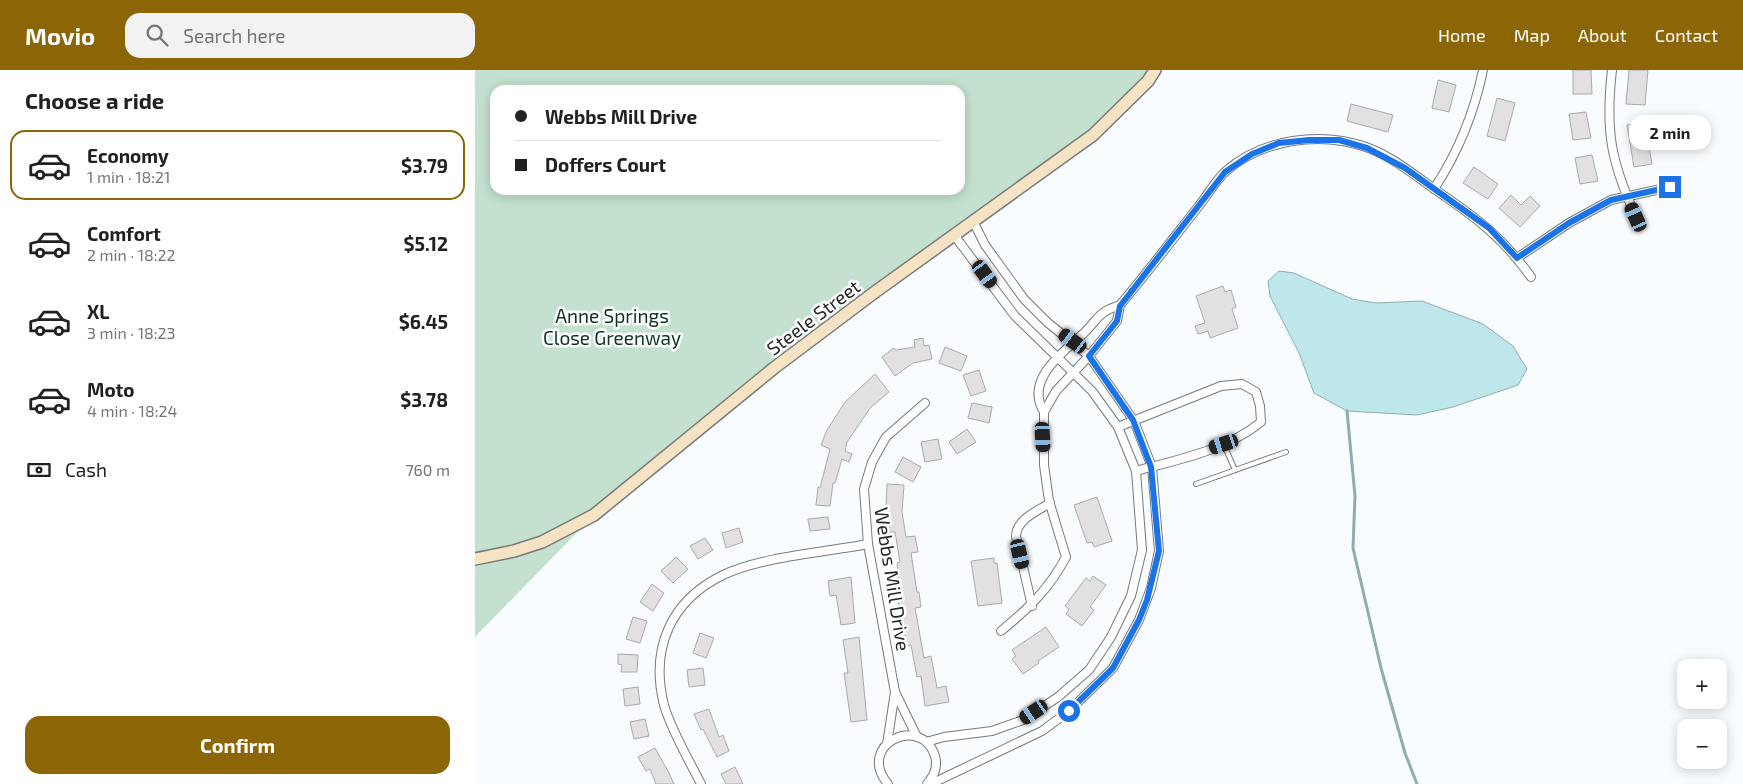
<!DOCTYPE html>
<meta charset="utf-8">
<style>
body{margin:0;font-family:"Exo 2",sans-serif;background:#f2f2f2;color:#202124;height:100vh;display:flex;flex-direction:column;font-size:19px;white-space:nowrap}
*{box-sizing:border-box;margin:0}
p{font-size:16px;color:#757577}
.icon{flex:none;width:28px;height:28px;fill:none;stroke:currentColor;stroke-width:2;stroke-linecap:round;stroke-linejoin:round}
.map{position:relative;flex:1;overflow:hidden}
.details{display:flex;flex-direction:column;background:#fff;width:475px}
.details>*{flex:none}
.guide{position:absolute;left:15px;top:15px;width:475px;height:110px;border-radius:15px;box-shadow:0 2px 12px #0003;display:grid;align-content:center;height:110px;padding:0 25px;background:#fff}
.controls{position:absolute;left:1202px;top:589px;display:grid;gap:10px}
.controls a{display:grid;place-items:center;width:50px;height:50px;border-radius:10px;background:#fff;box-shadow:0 2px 12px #0003;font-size:25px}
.end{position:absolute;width:22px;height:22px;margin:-11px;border:6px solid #1a73e8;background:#fff;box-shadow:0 0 0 2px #fff}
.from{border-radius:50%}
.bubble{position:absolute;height:35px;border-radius:15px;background:#fff;box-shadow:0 2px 12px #0003;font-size:16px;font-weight:700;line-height:35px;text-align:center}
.car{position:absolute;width:15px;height:30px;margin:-15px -8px;border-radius:6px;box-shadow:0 0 4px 1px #0007;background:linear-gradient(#222 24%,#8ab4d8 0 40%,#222 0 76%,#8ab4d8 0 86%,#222 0)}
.guide b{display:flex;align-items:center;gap:18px;height:48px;font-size:19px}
.guide b+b{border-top:1px solid #e0e0e0}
.guide i{width:12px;height:12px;background:#202124}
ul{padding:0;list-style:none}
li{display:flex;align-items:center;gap:15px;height:70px;margin:0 10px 8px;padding:0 15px;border:2px solid transparent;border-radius:15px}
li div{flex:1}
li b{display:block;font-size:19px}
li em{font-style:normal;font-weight:700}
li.current{border-color:#8c6507}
li>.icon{width:45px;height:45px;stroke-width:1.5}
h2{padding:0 25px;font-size:22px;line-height:60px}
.pay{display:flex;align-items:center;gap:12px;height:55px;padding:0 25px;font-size:19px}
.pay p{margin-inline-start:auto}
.action{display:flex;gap:10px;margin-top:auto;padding:10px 25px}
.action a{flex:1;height:58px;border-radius:15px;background:#8c6507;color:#fff;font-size:20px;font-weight:700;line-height:58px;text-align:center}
header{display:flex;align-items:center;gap:30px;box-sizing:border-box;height:70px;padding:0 25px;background:#8c6507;color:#fff}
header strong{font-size:24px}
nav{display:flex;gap:28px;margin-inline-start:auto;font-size:18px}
.search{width:350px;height:45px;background:#f2f2f2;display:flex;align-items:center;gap:12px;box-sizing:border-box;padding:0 18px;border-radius:15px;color:#757577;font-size:19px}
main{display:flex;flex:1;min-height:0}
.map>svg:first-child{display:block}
.green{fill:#c3e1ce;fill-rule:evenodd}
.water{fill:#bee7eb;stroke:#90acb0}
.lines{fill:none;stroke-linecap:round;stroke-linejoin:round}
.stream{stroke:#90acb0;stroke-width:3}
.building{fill:#e3e0e3;stroke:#aba8ab}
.lane-casing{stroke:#777a7c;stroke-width:6}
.street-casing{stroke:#777a7c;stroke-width:10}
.secondary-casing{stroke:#777a7c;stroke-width:14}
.lane{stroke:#fff;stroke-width:4}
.street{stroke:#fff;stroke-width:8}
.secondary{stroke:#f5e3c3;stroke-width:11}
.route{stroke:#1a73e8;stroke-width:6}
.labels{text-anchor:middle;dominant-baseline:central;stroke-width:5;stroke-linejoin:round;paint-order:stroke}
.park-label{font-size:19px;fill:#0c331f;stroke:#fff}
.street-label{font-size:19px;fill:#232425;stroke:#fff}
</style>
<header>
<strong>Movio</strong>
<div class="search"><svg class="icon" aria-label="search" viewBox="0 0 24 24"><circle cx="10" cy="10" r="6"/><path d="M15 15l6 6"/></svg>Search here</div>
<nav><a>Home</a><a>Map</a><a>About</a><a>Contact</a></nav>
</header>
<main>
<section class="details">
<h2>Choose a ride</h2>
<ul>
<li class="current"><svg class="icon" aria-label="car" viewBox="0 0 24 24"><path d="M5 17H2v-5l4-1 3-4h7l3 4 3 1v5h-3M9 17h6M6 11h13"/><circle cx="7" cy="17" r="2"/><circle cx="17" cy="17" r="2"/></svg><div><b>Economy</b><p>1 min · 18:21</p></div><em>$3.79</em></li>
<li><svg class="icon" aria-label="car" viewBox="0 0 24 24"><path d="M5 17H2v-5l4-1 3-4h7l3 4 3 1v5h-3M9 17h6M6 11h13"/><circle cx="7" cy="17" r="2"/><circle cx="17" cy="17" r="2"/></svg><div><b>Comfort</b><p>2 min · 18:22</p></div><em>$5.12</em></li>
<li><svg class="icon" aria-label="car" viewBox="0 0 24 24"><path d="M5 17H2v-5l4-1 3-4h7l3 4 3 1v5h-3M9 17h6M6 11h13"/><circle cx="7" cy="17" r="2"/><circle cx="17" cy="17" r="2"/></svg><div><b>XL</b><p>3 min · 18:23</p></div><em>$6.45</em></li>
<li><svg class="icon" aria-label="car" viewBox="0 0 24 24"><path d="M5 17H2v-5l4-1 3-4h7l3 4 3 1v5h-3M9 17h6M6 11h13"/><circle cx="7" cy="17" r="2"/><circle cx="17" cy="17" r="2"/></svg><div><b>Moto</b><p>4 min · 18:24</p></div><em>$3.78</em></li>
</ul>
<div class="pay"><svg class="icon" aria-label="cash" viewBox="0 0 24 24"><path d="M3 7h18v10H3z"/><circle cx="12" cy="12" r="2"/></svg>Cash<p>760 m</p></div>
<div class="action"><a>Confirm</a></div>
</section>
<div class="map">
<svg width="1268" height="714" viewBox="0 0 1268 714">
<rect width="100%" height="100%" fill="#f8fcfe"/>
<path class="green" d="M0,0H680L618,65L400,222L119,445L0,567ZM20,20H485V120H20Z"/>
<path class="water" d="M804,201L819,203L877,229L901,233L947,231L1008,254L1038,276L1052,299L1043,315L978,337L942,345L872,341L839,323L824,283L795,226L793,211Z"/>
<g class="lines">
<path class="stream" d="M872,341L880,426L878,478L906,598L930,683L942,714"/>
</g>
<g class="building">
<path d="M1098,0H1116L1117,24H1098Z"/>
<path d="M1154,0H1173L1170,35L1151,34Z"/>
<path d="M963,10L981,15L974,42L957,38Z"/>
<path d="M1022,28L1040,33L1030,71L1012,66Z"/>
<path d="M876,34L918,45L913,62L872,51Z"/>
<path d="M1111,42L1116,68L1098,70L1094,44Z"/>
<path d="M1170,52L1177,94L1159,97L1152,55Z"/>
<path d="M1117,85L1123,111L1105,114L1100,88Z"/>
<path d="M999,97L1023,114L1013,129L988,113Z"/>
<path d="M1036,125L1046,135L1055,126L1065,136L1045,157L1024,138Z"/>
<path d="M748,216L750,222L756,220L761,237L757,239L763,258L735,268L733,261L723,264L720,256L730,253L721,226Z"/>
<path d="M448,268L449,276L454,275L457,289L438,293L420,306L407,287L419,278L421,280L440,277L439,270Z"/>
<path d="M470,277L492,286L486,301L464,293Z"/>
<path d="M504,300L511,321L496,326L488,305Z"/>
<path d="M400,304L414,322L396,337L372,372L370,381L377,384L374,392L367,389L360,413H358L355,436L341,435L343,417L345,418L355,379L346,375L352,360L370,332Z"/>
<path d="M497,333L517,337L514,353L493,348Z"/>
<path d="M492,359L501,372L482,384L474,372Z"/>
<path d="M463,369L467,389L450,392L446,372Z"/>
<path d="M428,387L446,397L438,412L420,402Z"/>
<path d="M412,414L429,415L427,442L431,467L440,466L443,482L436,483L442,522H444L446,537L440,538L449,588L456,586L462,618L471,616L474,632L450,636L446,606L442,607L436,575L432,576L422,526L425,525L422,493L425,492L420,462H415L411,438Z"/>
<path d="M622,427L637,471L619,477L617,472L612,473L599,435Z"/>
<path d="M353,447L355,459L335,461L333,449Z"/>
<path d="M264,458L268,472L251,478L247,463Z"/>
<path d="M230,468L238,480L223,489L215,476Z"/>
<path d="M201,487L213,499L198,513L186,501Z"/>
<path d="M519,488V493H522L527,533L503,536L496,491Z"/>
<path d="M618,506L631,515L615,537L619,540L607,556L591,544L594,539L590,536L611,508L615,511Z"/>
<path d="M376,507L380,553L366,555L361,525L355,526L353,511Z"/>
<path d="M177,514L189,523L178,541L165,532Z"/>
<path d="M158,547L172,551L165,573L151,569Z"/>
<path d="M571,557L584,577L563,591L564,593L548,604L537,589L541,586L537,580Z"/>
<path d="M225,563L239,568L231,588L218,583Z"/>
<path d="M384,567L392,650L376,652L369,603H373L368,570Z"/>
<path d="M143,584L163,585L162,602H146L147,595L143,594Z"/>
<path d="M228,598L230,615L214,617L212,600Z"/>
<path d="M163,617L165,634L150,636L148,619Z"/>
<path d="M234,639L244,667L248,665L254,681L242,687L228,659L226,660L219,644Z"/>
<path d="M170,649L174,666L159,669L155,652Z"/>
<path d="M180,678L194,703L199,714H181L175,699L171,701L163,687Z"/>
<path d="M260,697L268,714H251L246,704Z"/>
</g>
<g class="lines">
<g class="lane-casing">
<g id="lane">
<path d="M749,375L760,400"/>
<path d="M721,414L811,382"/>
</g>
</g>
<g class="street-casing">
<g id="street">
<path d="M1137,0C1130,61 1136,92 1161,147"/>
<path d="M959,119C984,81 999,44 1008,0"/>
<path d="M1042,188L1094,153L1136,130L1195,117"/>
<path d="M569,342C549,310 588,282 609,263C624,248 623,242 645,235"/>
<path d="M643,357L746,316L767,314L781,322L785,336L786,352C752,380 702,390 661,401"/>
<path d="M557,536L541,466C542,449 561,442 575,433"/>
<path d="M526,561C554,538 574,519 591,487L574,431L569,395V342L581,321L614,286L642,251L645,235C672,203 697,170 723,137C732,126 740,111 751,101C788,69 845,61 891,77C917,86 942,107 965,123C1003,149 1029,169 1056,207"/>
<path d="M442,667L420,622L393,474L389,419L397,392L411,367L450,333"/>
<path d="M451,672L469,667L517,661L548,650L583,627L614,600L636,567L656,526L667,480L661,401L643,357L617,321L540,246L479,165"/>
<path d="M412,674L420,622"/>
<path d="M455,711L460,712L567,661L594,641L638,598L664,550L676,518L684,481L677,397L659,351L614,286L572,252L549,229L510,175L498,151"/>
<path d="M226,714C214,690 196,660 189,635C175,579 195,531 248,505C285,487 351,482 393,474"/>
<path d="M413,714C380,675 446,643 460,686C463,696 459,706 452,714"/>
</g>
</g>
<g class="secondary-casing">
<path id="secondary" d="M0,489L39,481L67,472L119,445L299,298L400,222L618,65L673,11L680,0"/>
</g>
<use href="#lane" class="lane"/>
<use href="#street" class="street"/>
<use href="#secondary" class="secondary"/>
</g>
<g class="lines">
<path class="route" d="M594,641L638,598L664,550L672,530L684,481L676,397L658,350L614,286L642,251L645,236L750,102L777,84L804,73L834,70H864L892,78L930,98L1014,158L1042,188L1094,153L1136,130L1195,117"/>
</g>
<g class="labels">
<g class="park-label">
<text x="137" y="245">Anne Springs<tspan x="137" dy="22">Close Greenway</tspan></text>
</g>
<g class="street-label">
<text transform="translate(338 247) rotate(-37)">Steele Street</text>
<text transform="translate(418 509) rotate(81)">Webbs Mill Drive</text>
</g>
</g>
</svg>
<div class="controls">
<a>+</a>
<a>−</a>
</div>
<i class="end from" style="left:594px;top:641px"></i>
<i class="end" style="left:1195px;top:117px"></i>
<div class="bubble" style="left:1154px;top:45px;width:82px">2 min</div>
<i class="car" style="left:1161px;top:147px;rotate:336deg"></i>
<i class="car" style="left:510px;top:204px;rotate:144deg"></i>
<i class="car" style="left:598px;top:271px;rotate:306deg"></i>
<i class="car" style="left:568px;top:367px;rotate:177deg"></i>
<i class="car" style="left:749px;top:374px;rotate:252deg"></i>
<i class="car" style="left:545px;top:484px;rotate:167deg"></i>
<i class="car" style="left:559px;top:642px;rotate:236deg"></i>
<div class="guide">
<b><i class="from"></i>Webbs Mill Drive</b>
<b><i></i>Doffers Court</b>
</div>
</div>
</main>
